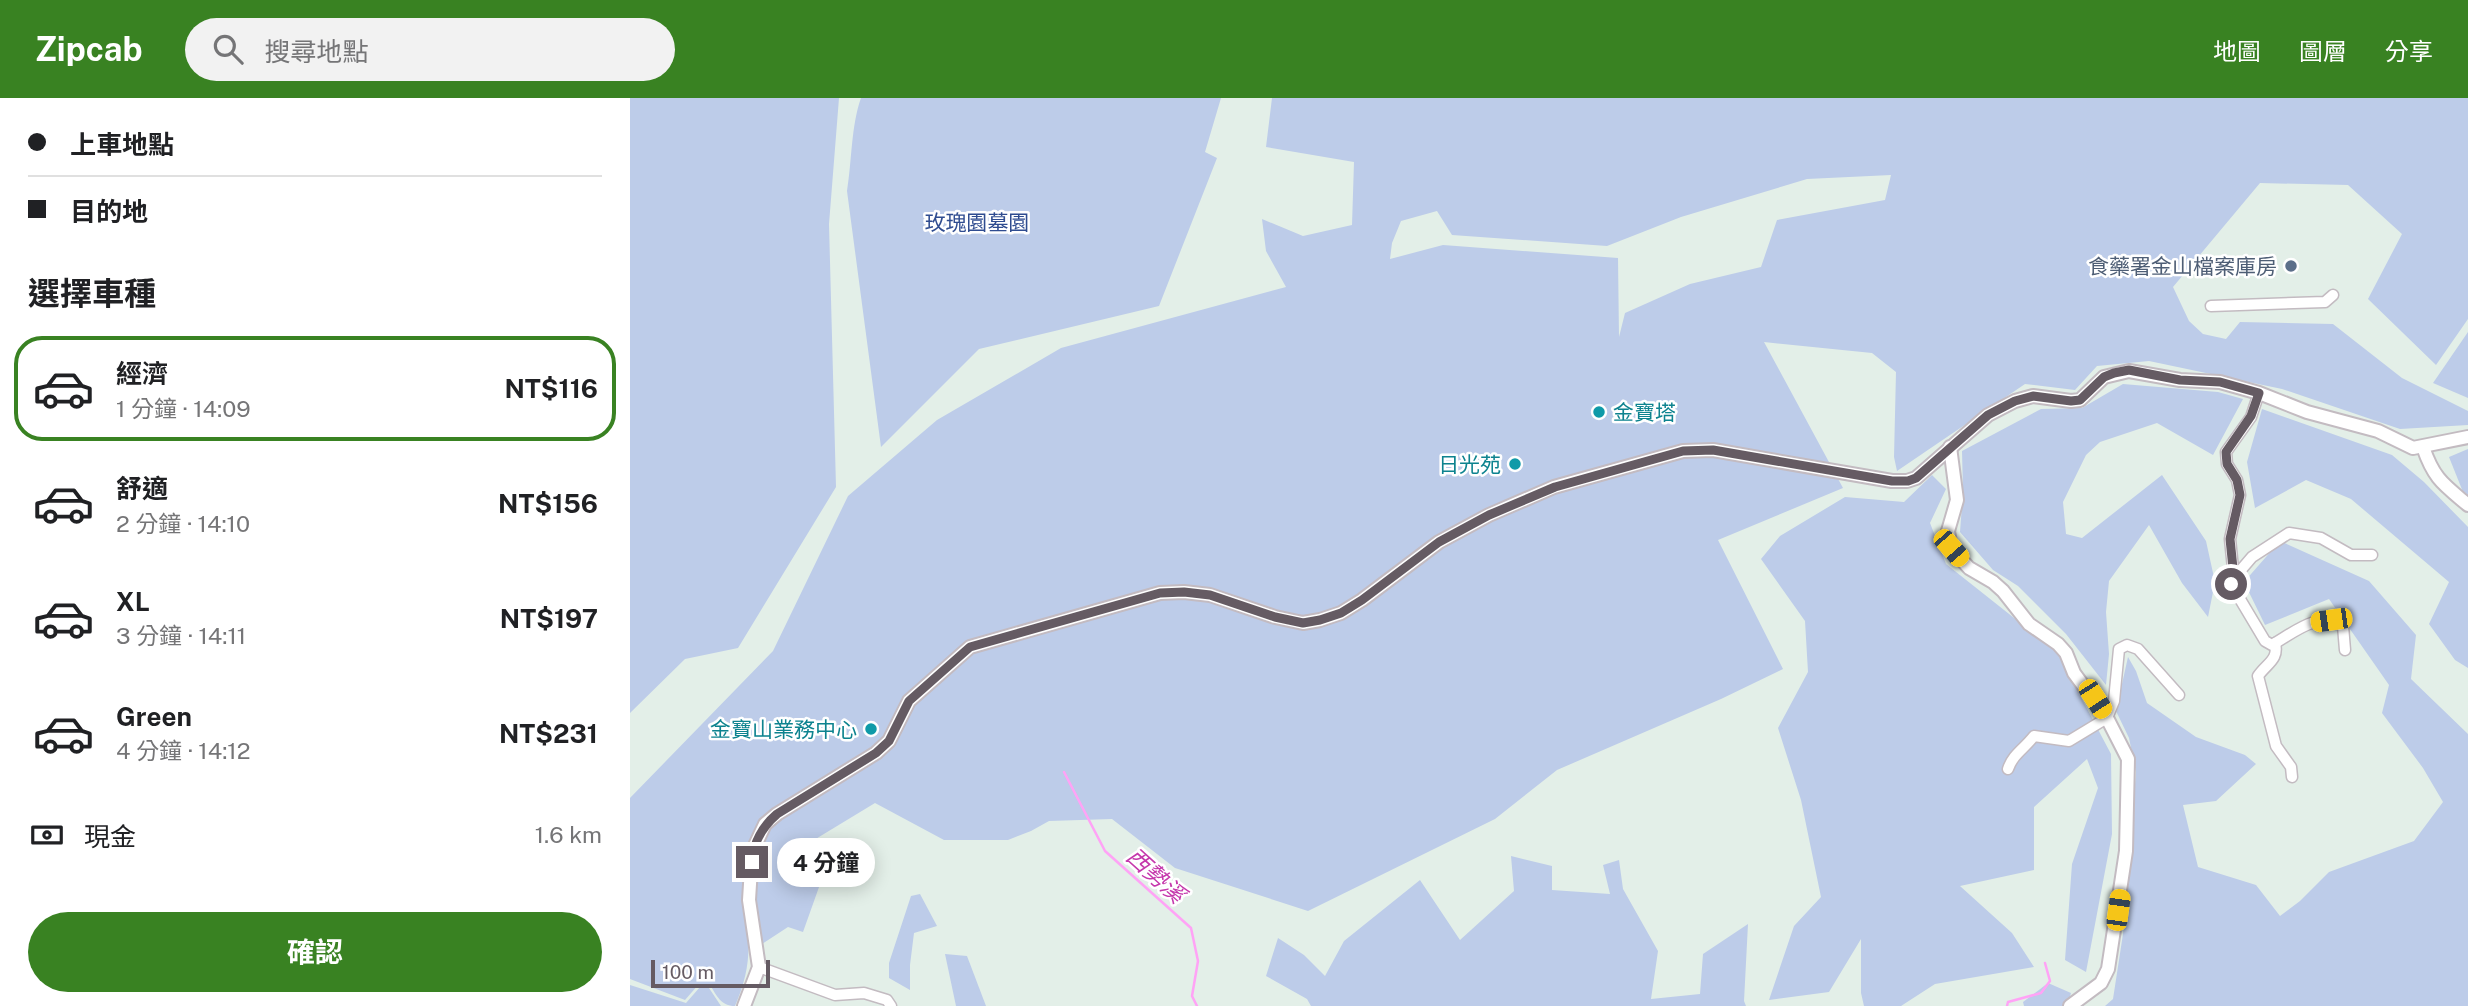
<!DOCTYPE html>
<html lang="zh-TW">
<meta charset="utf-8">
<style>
body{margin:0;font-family:"Public Sans","Noto Sans TC",sans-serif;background:#f2f2f2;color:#202124;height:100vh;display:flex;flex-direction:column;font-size:26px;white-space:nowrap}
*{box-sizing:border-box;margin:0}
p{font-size:23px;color:#757577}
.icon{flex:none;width:38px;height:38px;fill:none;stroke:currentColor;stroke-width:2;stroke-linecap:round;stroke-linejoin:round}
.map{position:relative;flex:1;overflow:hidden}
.side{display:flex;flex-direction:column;background:#fff;width:630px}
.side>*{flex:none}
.banner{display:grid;align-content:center;height:154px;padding:0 28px;background:#fff}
.scale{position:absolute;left:21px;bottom:18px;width:119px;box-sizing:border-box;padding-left:7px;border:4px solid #655b63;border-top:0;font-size:19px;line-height:24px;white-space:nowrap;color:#655b63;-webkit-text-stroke:5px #fff;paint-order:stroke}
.end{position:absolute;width:32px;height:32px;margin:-16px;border:9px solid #655b63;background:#fff;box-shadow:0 0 0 4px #fff}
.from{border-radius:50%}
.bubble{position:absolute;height:49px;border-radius:24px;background:#fff;box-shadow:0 4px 18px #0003;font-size:23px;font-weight:700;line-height:49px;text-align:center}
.car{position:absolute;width:21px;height:42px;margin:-21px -10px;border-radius:9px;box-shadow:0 0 5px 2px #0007;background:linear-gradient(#f5c518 24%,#345 0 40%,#f5c518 0 76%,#345 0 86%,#f5c518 0)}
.banner b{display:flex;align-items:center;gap:24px;height:66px;font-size:26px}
.banner b+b{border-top:2px solid #e0e0e0}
.banner i{width:18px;height:18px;background:#202124}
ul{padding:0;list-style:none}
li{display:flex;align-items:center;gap:21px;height:105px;margin:0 14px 10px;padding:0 14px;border:4px solid transparent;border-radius:28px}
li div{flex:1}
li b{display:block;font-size:26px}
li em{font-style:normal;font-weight:700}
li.active{border-color:#398222}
li>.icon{width:63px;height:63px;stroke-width:1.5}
h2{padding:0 28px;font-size:32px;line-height:84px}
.pay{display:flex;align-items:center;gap:18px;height:77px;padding:0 28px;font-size:26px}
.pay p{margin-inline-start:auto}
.button{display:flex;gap:14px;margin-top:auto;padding:14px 28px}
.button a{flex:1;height:80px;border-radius:42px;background:#398222;color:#fff;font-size:28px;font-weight:700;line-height:80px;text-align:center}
header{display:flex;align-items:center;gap:42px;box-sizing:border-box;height:98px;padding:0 35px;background:#398222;color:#fff}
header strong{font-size:33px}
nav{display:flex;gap:38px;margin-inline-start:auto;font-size:24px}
.search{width:490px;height:63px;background:#f2f2f2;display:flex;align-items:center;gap:18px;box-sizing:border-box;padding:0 24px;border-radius:38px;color:#757577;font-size:26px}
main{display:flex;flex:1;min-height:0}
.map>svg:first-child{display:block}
.green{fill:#bdcce9;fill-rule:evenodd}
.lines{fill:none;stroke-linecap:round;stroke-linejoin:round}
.stream{stroke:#ffa3f6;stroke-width:2.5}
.minor-casing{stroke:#c3bbc1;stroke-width:13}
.tertiary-casing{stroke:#c3bbc1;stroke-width:16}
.minor{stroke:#fff;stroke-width:10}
.tertiary{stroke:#fff;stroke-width:12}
.route{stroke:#655b63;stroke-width:9}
.service-dot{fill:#5c6f8a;stroke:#fff;stroke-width:2.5}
.culture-dot{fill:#0f9aa8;stroke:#fff;stroke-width:2.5}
.labels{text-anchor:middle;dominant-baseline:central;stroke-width:5;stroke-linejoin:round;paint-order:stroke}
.park-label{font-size:21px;fill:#2f4c90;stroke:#fff}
.service-label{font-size:21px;fill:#4e5e75;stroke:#fff;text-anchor:end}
.culture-label{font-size:21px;fill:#0d838f;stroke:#fff;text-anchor:end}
.water-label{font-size:23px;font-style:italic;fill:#c538ac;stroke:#fff}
</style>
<header>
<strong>Zipcab</strong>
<div class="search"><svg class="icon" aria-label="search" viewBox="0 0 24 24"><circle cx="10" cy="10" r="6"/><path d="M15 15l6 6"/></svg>搜尋地點</div>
<nav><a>地圖</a><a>圖層</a><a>分享</a></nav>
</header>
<main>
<section class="side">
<div class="banner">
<b><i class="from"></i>上車地點</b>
<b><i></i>目的地</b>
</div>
<h2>選擇車種</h2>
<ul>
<li class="active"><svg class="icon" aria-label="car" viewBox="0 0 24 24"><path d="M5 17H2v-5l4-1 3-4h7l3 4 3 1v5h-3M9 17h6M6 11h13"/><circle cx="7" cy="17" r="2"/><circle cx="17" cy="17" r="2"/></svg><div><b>經濟</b><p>1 分鐘 · 14:09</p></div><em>NT$116</em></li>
<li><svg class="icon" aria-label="car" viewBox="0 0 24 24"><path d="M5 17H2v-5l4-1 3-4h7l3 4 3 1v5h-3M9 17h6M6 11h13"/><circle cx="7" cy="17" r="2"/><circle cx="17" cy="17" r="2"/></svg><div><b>舒適</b><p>2 分鐘 · 14:10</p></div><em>NT$156</em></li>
<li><svg class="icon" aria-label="car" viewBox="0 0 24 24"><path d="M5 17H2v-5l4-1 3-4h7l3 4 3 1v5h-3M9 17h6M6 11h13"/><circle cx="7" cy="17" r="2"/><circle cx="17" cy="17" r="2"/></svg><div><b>XL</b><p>3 分鐘 · 14:11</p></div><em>NT$197</em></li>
<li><svg class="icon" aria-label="car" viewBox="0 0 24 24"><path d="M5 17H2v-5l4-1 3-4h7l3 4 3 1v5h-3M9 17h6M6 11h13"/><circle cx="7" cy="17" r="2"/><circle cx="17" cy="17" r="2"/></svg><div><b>Green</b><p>4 分鐘 · 14:12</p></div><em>NT$231</em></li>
</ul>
<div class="pay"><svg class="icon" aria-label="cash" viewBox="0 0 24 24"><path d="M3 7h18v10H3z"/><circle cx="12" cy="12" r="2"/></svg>現金<p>1.6 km</p></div>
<div class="button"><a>確認</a></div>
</section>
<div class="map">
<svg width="1838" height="908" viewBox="0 0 1838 908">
<rect width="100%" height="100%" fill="#e3efe8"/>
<g class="green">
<path d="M0,0H209L199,126L206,389L108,550L55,561L0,615Z"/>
<path d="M231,0H591L575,54L587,60L529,208L349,251L251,349L217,93C222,63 221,28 231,0Z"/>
<path d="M642,0H1838V221L1806,267L1738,201L1772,136L1718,87L1630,85L1543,189L1559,223L1573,236L1596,241L1610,224L1703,226L1772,280L1838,313V327L1770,331L1652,291L1519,263L1467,268L1445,292L1395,286L1267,373L1264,359L1266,274L1242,255L1134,244L1213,390L1088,442L1153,571L1091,601L927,672L865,721L678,813L545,770L482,721L419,723L401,733L378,742H314L245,705L184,742L175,767L194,775L173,834L158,829L132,846L116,800L112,804C122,843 121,871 105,908C91,908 87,898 80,887L69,886L55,902L0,881V700L143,553L218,398L307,322L431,250L656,189L636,153L632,121L673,138L722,127L724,64L636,49ZM1261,77L1255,102L1147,122L1131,169L1060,186L995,215L989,239L988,160L813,147L760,161L762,145L771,123L807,113L822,137L977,148L1051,119L1177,81Z"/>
<path d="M1838,234V300L1803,285Z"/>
<path d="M1493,286L1588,294L1613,301L1583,357L1527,325L1470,344L1456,357L1433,404L1436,436L1452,440L1532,377L1576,443L1585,484L1578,519L1552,485L1519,427L1479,483L1476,514L1479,556L1476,587L1436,536L1388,488L1363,472L1330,434L1333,393L1332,353L1411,311L1452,310Z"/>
<path d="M1632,311L1762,357L1794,384L1838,429V570L1825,562L1799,526L1819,484L1721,401L1676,382L1625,410L1617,364Z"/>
<path d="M1838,351V399L1833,394L1819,359Z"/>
<path d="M1302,377L1316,391L1300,425L1316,466L1427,554L1481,656L1482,736L1456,874L1435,862L1442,766L1468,690L1457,661L1404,709V772L1330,788L1382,835L1404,869L1305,886L1271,908H1234L1231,895V841L1199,894L1139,902L1164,828L1191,799L1171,702L1148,630L1178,574L1175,523L1131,461L1150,438L1215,399L1274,404Z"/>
<path d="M1650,443L1739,483L1786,537L1781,581L1838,636V908H1475L1483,901L1493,836L1506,674L1499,640L1486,613L1498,559L1506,573L1517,605L1566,639L1615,657L1626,666L1586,703L1553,707L1568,769L1626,787L1650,818L1670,803L1699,774L1784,743L1813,704L1793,670L1752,615L1759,587L1699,501L1635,527L1614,484Z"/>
<path d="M881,758L922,768V792L980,796L973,767L989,762L993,791L1028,853L1021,901L1070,896L1073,856L1118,826L1114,903L1116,908H681L677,901L636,878L648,840L674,857L695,878L714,843L790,782L830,842L884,793Z"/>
<path d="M290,796L307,828L284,835L280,867V892L259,880V865L281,798Z"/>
<path d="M315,856L337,858L356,908H326Z"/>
<path d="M1418,885L1441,895L1437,908H1394L1393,904Z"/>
<path d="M0,887L56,905L70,889L79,890L91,908H0Z"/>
</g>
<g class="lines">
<g class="stream">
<path d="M434,674L475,753L561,830L568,863L562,898L567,908"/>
<path d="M1377,908L1378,904L1411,895L1420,883L1415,865"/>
</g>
<g class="minor-casing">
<g id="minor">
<path d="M1581,208L1695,204L1703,197"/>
<path d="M1629,295L1621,319L1596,354L1597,366L1607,382L1610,397L1600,441L1604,480L1601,486L1635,543L1642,547C1665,534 1687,513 1713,528L1715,552"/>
<path d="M1604,480L1622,459L1659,435L1691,440L1721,457H1742"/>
<path d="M1645,545C1649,562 1637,565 1628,578L1646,648L1661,669L1662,679"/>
<path d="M1378,671C1383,656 1394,651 1404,638L1439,643L1477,620L1484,603L1489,551L1497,547L1508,551L1549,597"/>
<path d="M129,869L205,897L234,895L257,902L261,908"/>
</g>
</g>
<g class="tertiary-casing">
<g id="tertiary">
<path d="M1320,349L1327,402L1318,433L1321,450L1339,470L1363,484L1373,493L1399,526L1428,546L1436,555L1444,575L1477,620L1498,661L1496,753L1478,871L1471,885L1440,908"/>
<path d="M1793,349C1804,381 1813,386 1838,407"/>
<path d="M114,908L129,869L119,802L122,754L135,726L147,716L246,655L259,643L279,603L340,549L530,495L554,494L580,497L645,519L673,525L690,522L711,515L732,502L809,444L859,417L924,389L1053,353L1083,352L1262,383H1277L1286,380L1358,317L1385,303L1403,298L1441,303L1450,302L1474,279L1499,273L1550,282L1590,284L1629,295L1677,314L1748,333L1783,350L1838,339"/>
</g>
</g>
<use href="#minor" class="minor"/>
<use href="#tertiary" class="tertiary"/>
</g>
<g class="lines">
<path class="route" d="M122,764C123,745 133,728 147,716L246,655L259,643L279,603L340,549L530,495L554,494L580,497L645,519L673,525L690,522L711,515L732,502L809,444L859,417L925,389L1053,353L1083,352L1262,383H1278L1286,380L1358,317L1385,303L1403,298L1441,303L1450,302L1474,279L1484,275L1499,272L1550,282L1590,284L1629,295L1621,318L1596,354L1597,366L1607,382L1610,397L1600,441L1604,480L1601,486"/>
</g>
<circle class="service-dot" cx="1661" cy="168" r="7"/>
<g class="culture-dot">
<circle cx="969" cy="314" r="7"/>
<circle cx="885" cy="366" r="7"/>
<circle cx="241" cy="631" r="7"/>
</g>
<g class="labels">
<g class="park-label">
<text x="347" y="124">玫瑰園墓園</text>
</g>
<g class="service-label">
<text x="1647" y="168">食藥署金山檔案庫房</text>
</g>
<g class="culture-label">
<text x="983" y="314" text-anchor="start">金寶塔</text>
<text x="871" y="366">日光苑</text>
<text x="227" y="631">金寶山業務中心</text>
</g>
<g class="water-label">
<text transform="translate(526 777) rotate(42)">西勢溪</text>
</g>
</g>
</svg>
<div class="scale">100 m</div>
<i class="end from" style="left:1601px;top:486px"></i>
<i class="end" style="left:122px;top:764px"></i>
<div class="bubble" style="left:147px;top:740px;width:98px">4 分鐘</div>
<i class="car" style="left:1321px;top:450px;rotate:139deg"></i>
<i class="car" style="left:1701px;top:522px;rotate:262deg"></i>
<i class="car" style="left:1465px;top:601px;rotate:147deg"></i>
<i class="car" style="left:1488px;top:812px;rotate:8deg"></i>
</div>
</main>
